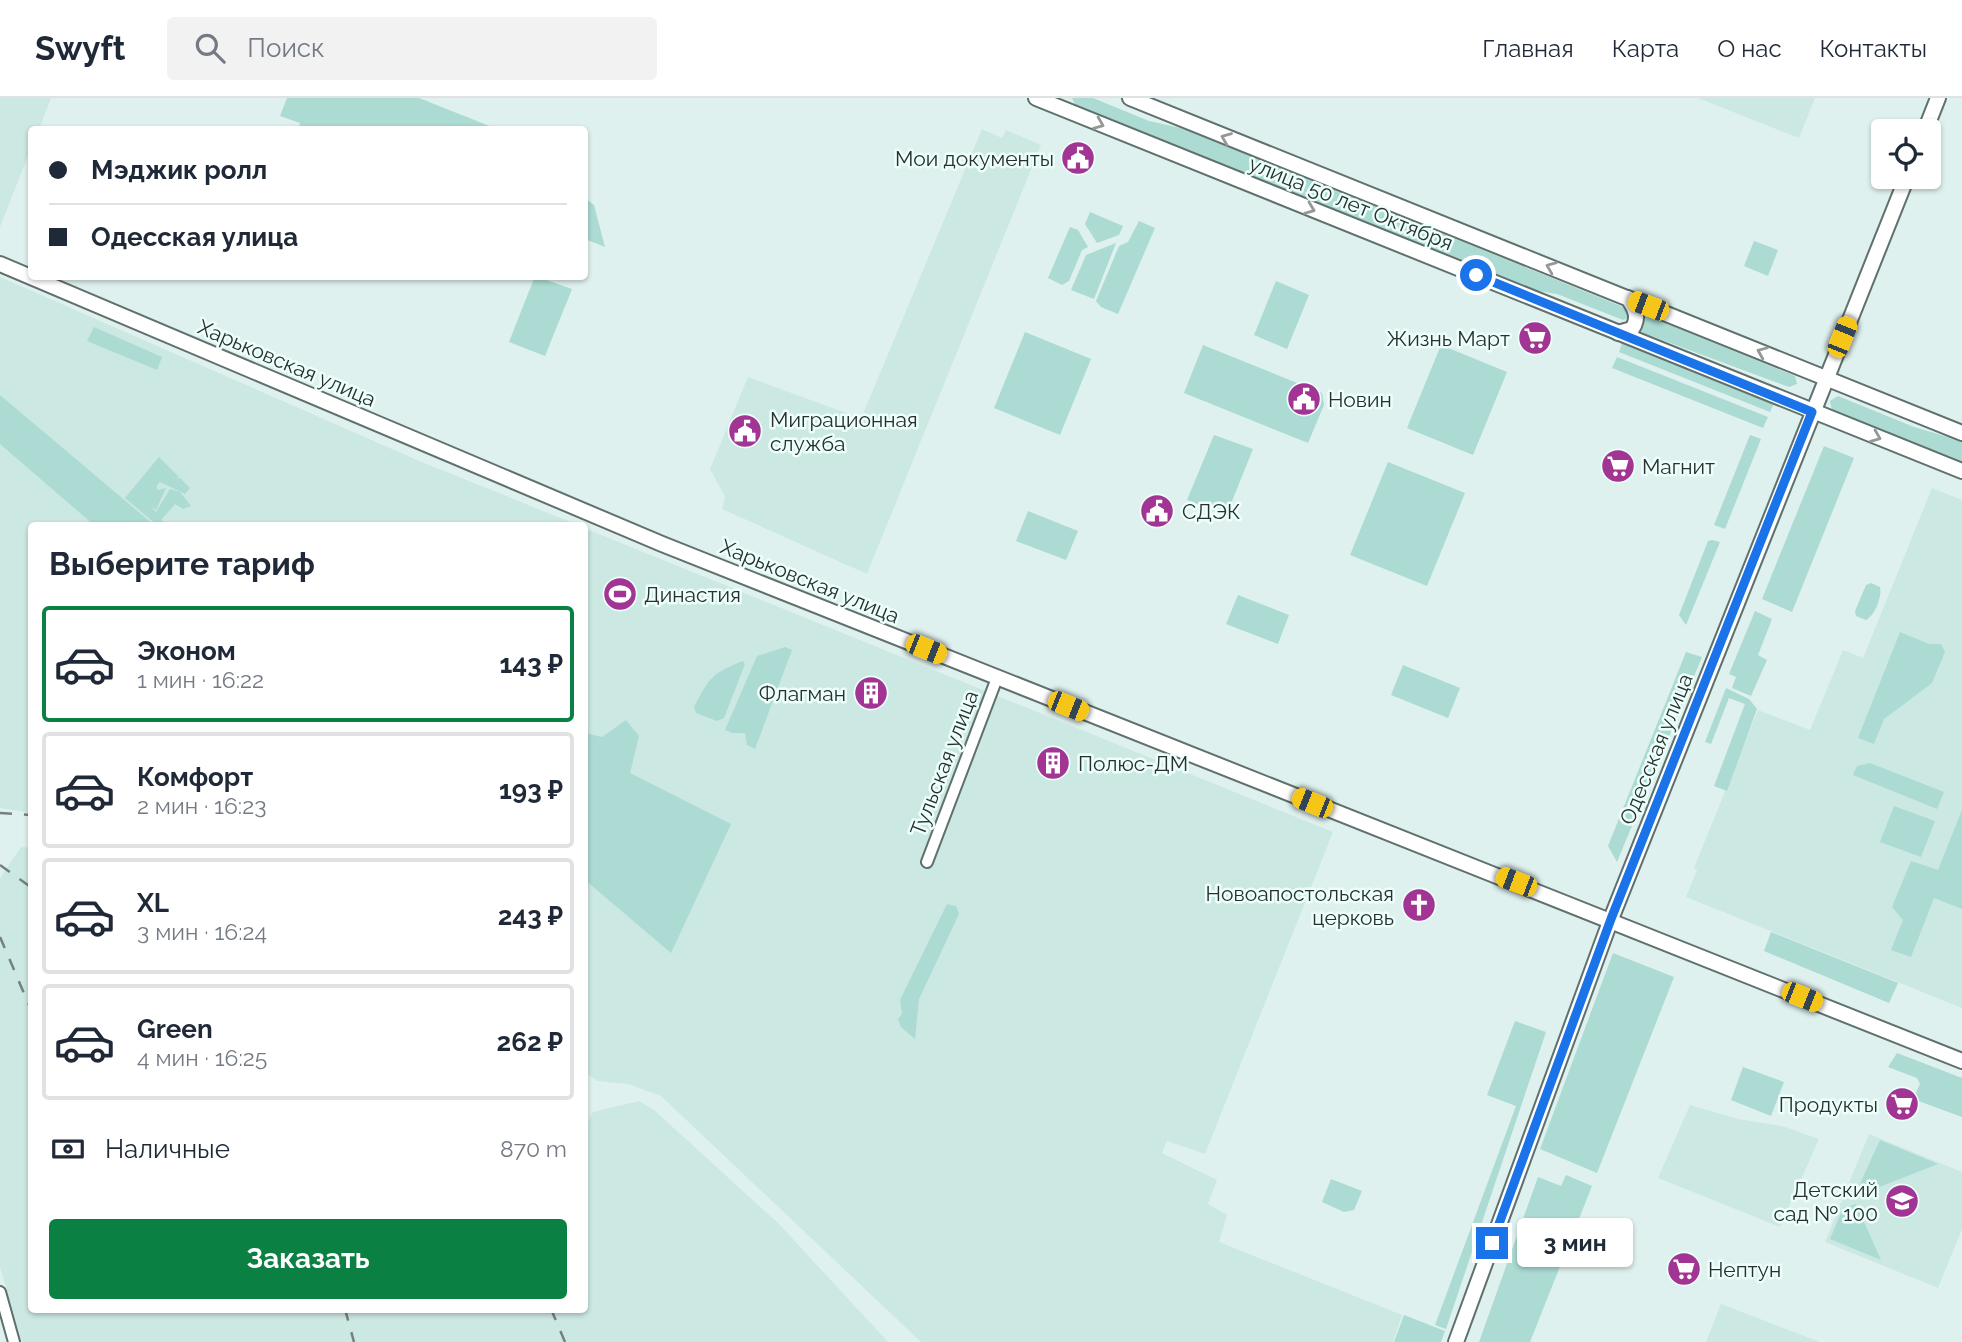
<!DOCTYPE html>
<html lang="ru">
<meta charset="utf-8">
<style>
body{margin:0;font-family:Raleway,sans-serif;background:#f2f2f3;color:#1f2937;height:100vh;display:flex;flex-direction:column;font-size:26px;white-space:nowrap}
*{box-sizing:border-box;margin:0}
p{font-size:23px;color:#747a83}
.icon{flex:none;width:38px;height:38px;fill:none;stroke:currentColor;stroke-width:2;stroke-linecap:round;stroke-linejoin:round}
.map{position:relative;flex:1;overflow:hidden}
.sheet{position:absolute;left:28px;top:424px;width:560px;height:791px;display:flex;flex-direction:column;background:#fff;border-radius:7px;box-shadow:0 2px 5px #0004}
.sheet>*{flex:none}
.banner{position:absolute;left:28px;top:28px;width:560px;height:154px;border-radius:7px;box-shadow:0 2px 5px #0004;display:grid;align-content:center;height:154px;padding:0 21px;background:#fff}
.fabs{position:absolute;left:1871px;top:21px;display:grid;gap:14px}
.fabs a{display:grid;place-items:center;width:70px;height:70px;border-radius:7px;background:#fff;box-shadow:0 2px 5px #0004;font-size:35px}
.end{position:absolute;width:32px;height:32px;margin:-16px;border:9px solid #1a73e8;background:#fff;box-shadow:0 0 0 4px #fff}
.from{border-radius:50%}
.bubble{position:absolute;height:49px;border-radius:7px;background:#fff;box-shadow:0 2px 5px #0004;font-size:23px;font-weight:700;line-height:49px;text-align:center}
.car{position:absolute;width:21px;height:42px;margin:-21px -10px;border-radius:9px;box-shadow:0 0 5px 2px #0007;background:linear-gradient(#f5c518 24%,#345 0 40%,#f5c518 0 76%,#345 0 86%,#f5c518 0)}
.banner b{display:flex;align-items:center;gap:24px;height:66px;font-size:26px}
.banner b+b{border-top:2px solid #e0e1e3}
.banner i{width:18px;height:18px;background:#1f2937}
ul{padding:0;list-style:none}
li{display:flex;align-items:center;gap:21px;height:116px;margin:0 14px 10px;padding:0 7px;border:4px solid #e0e1e3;border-radius:7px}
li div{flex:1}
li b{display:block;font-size:26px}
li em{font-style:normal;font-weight:700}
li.selected{border-color:#0b8043}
li>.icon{width:63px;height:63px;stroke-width:1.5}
h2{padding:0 21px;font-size:32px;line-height:84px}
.pay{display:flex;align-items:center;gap:18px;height:77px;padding:0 21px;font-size:26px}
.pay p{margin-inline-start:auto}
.action{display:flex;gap:14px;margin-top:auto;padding:14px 21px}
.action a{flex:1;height:80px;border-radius:7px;background:#0b8043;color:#fff;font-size:28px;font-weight:700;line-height:80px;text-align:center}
header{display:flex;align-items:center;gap:42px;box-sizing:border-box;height:98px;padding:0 35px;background:#fff;border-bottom:2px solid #e0e1e3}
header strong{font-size:33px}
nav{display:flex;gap:38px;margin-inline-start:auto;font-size:24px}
.search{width:490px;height:63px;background:#f2f2f3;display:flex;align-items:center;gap:18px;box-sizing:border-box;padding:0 24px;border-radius:7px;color:#747a83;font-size:26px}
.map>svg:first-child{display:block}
.built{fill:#cce8e3}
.green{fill:#abdbd3}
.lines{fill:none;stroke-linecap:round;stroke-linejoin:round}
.street-casing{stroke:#5f706d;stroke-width:14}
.secondary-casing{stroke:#5f706d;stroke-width:18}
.street{stroke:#fff;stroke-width:10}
.secondary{stroke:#fff;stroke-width:14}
.rail{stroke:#75817f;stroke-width:2.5;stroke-dasharray:12 12;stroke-linecap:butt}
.oneway{stroke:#949897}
.route{stroke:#1a73e8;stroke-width:9}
.labels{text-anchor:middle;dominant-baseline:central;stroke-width:5;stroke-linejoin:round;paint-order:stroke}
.poi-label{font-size:21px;fill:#29302f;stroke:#ecfffb;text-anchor:start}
.street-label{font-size:21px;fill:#29302f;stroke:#ecfffb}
</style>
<header>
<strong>Swyft</strong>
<div class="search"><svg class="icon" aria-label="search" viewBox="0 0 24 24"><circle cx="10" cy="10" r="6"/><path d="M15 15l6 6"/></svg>Поиск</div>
<nav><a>Главная</a><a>Карта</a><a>О нас</a><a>Контакты</a></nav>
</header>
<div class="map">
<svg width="1962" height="1244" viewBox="0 0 1962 1244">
<rect width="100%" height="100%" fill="#dff1ee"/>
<g class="built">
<path d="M0,0H51L39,31L32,32L31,50L0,129Z"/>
<path d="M1698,0H1815L1799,40Z"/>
<path d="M982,31L1002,40L1006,32L1041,47L867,476L722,411L725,399L710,371L748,279L860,320L855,335Z"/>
<path d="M0,179L424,365L578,427H32L31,715L0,710Z"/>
<path d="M1932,390L1962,402V910L1686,799L1697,772L1694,770L1758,612L1810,632L1843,552L1863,560Z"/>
<path d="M584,430L1333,734L1205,1056L1167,1043L1162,1055L1217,1082L1208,1106L1227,1117L1219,1144L1402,1217L1393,1244H921L661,998L628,986L597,983L585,974Z"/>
<path d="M21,749L32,750V1211H584L585,1030L593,1014L639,1003L654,1012L779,1126L888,1244H22L0,1169V780Z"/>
<path d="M1690,1007L1738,1021L1782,1028L1819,1041L1780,1129L1658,1080Z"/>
<path d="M1869,1036L1962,1074V1131L1938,1190L1825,1144Z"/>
<path d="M1721,1206L1820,1244H1706Z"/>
</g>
<g class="green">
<path d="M287,0H419L497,31H306L299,29L300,25L280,18Z"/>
<path d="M1072,0H1093L1149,23L1185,31L1628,211L1630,219L1623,222L1557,196L1525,191L1076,9Z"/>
<path d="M585,100L594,107L605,149L585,141Z"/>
<path d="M1090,114L1123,128L1119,137L1097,145L1085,126Z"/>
<path d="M1139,123L1155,130L1118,216L1101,209L1096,203L1119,148L1128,144Z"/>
<path d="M1070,129L1078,132L1088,149L1082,152L1069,183L1062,187L1048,180Z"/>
<path d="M1754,143L1778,152L1768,178L1744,168Z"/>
<path d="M1116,145L1094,201L1071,192L1086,157Z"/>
<path d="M535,178L572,191L545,258L509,244Z"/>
<path d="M1276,183L1309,197L1287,251L1254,237Z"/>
<path d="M1643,216L1795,278L1797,286L1789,289L1638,233L1643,225Z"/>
<path d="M94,229L162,259L157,272L87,243Z"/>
<path d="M1025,234L1091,261L1060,337L994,310Z"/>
<path d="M1623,243L1775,303L1770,314L1619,254Z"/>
<path d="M1203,247L1322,295L1324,307L1308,345L1184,295Z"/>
<path d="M1441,247L1507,274L1473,357L1407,330Z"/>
<path d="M1617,259L1768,319L1763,330L1612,270Z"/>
<path d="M0,297L154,427H94L0,346Z"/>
<path d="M1838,298L1914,329L1962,343V363L1832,312L1830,303Z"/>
<path d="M1214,337L1253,351L1226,418L1187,402Z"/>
<path d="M1750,337L1761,341L1725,431L1714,427Z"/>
<path d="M1824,348L1854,360L1792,514L1762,501Z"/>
<path d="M159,359L179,379L176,381L180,380L190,390L185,396L160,384L157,387V392L166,390L156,412L150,408L156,414L170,391L180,394L191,408L183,411L175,406L161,422L167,427H157L125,400Z"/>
<path d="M1388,364L1465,395L1427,488L1350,457Z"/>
<path d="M1028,413L1078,433L1066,462L1016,443Z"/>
<path d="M1712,442L1720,444L1686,527L1679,517L1708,443Z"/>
<path d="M1871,485L1880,489C1882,499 1875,517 1866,522L1856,518L1855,513L1866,487Z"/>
<path d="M1238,497L1289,517L1278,546L1226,526Z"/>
<path d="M1755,513L1772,521L1758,557L1767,562L1751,598L1732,590L1736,579L1729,576Z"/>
<path d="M1900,534L1929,546H1941L1945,554L1932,585L1884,621L1874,646L1858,640Z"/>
<path d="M785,549L792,552L755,651L747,647L745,635H733L725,632L757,558Z"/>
<path d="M1686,554L1702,559L1617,764L1608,748Z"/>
<path d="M743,563L745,566L724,620L717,623L696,615L694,609C709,580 712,575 743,563Z"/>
<path d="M1403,567L1460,590L1448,620L1391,597Z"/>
<path d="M1726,590L1749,601L1757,611L1727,693L1714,688L1745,606L1729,600L1711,646L1705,644Z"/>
<path d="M626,622L639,638L630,675L731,726L671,855L585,782V635L602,639Z"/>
<path d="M1870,665L1944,694L1937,711L1853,677L1857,668Z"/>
<path d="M1894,708L1935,723L1921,759L1880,744Z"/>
<path d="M1962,712V811L1934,800L1911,859L1891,852L1903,822L1892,809L1911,763L1938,772Z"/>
<path d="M947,806L956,808L959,816L919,901L915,941L901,929L898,921L902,916L900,902Z"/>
<path d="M1771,834L1898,885L1889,905L1764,853Z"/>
<path d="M1613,855L1674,879L1597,1075L1540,1051Z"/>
<path d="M1515,923L1546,934L1446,1231L1435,1227L1516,1008L1487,997Z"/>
<path d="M1897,955L1962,980V1019L1913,1001L1920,986L1917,980L1888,969Z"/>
<path d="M1743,969L1784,984L1771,1018L1731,1002Z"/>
<path d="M1880,1042L1938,1066L1854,1099Z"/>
<path d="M1566,1077L1592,1088L1530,1244H1479L1538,1079L1561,1088Z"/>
<path d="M1331,1081L1362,1093L1354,1112L1344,1114L1322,1104Z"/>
<path d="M1856,1106L1881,1162L1830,1141L1843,1110Z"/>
<path d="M1404,1217L1445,1233L1441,1244H1394Z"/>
</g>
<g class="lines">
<g class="street-casing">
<g id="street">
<path d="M927,764L997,580"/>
<path d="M0,1194L14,1244"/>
</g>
</g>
<g class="secondary-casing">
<g id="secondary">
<path d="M1036,0L1962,373"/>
<path d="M1130,0L1962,335"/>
<path d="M1925,33L1938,0"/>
<path d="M0,166L662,446L1962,963"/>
<path d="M1618,235L1632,231C1640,219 1635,211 1628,200"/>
<path d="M1456,1244L1611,821L1907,79"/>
</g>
</g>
<use href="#street" class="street"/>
<use href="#secondary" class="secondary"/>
<g class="rail">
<path d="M0,715L32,717"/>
<path d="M0,767L32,790"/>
<path d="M0,839L32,914"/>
<path d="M345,1211L354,1244"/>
<path d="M551,1211L565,1244"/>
</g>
</g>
<defs><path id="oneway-chevron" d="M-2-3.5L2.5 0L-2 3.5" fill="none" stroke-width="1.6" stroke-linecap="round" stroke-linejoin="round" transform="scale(1.75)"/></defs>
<g class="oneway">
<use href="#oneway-chevron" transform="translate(1099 26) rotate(22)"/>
<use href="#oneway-chevron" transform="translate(1226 40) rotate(-158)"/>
<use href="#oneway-chevron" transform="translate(1310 111) rotate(21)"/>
<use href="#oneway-chevron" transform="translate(1551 169) rotate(-158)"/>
<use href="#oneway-chevron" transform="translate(1762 254) rotate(-157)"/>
<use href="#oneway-chevron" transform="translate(1876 339) rotate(22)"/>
</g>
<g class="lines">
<path class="route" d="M1476,177L1812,314L1611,821L1492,1145"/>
</g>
<defs>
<g id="civic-disc" transform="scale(1.75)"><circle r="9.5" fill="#a23493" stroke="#ecfffb"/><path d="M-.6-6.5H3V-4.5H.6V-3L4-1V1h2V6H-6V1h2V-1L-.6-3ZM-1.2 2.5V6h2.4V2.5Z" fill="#fff"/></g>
<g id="supermarket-disc" transform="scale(1.75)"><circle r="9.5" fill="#a23493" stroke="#ecfffb"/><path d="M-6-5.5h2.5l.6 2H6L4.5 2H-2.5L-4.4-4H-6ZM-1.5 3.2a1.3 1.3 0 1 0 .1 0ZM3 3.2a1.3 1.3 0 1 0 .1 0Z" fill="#fff"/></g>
<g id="stadium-disc" transform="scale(1.75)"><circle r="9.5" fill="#a23493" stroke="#ecfffb"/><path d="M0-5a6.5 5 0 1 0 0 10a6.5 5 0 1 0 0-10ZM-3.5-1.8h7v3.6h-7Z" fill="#fff"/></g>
<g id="building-disc" transform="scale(1.75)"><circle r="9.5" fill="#a23493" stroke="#ecfffb"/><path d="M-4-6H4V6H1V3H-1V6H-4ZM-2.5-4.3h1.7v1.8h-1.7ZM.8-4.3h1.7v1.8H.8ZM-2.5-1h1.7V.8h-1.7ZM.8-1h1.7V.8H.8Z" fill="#fff"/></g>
<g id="church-disc" transform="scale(1.75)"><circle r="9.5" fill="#a23493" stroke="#ecfffb"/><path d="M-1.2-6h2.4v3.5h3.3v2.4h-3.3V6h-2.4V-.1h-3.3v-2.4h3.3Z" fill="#fff"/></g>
<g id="school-disc" transform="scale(1.75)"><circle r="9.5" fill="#a23493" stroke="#ecfffb"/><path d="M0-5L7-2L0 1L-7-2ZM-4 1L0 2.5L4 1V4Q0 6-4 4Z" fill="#fff"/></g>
</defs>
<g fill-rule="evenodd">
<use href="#civic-disc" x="1078" y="60"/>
<use href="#supermarket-disc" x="1535" y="240"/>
<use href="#civic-disc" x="1304" y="301"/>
<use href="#civic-disc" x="745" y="333"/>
<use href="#supermarket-disc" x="1618" y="368"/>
<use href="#civic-disc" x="1157" y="413"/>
<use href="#stadium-disc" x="620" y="496"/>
<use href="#building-disc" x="871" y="595"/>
<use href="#building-disc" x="1053" y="665"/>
<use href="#church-disc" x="1419" y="807"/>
<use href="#supermarket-disc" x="1902" y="1006"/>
<use href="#school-disc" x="1902" y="1103"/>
<use href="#supermarket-disc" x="1684" y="1171"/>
</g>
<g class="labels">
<g class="poi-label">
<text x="1054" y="60" text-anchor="end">Мои документы</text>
<text x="1510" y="240" text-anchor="end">Жизнь Март</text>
<text x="1328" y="301">Новин</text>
<text x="770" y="321">Миграционная<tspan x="770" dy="24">служба</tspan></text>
<text x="1642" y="368">Магнит</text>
<text x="1182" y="413">СДЭК</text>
<text x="644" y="496">Династия</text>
<text x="846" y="595" text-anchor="end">Флагман</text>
<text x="1078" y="665">Полюс-ДМ</text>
<text x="1394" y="795" text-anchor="end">Новоапостольская<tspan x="1394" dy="24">церковь</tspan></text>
<text x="1878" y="1006" text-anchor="end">Продукты</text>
<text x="1878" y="1091" text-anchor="end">Детский<tspan x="1878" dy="24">сад № 100</tspan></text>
<text x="1708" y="1171">Нептун</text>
</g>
<g class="street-label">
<text transform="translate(1351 105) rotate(22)">улица 50 лет Октября</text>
<text transform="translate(287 265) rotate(23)">Харьковская улица</text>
<text transform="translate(810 483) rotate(22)">Харьковская улица</text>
<text transform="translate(1656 651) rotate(-68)">Одесская улица</text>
<text transform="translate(944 665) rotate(-69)">Тульская улица</text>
</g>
</g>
</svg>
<div class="fabs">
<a><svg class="icon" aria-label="locate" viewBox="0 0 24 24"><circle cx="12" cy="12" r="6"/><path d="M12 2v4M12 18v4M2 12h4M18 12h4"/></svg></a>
</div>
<i class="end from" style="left:1476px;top:177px"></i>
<i class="end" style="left:1492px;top:1145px"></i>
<div class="bubble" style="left:1517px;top:1120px;width:116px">3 мин</div>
<i class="car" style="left:1648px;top:208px;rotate:291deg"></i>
<i class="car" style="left:1842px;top:239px;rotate:22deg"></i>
<i class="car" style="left:926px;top:551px;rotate:112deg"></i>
<i class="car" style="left:1068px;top:608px;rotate:112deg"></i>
<i class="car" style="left:1312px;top:705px;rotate:292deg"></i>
<i class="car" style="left:1516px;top:784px;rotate:291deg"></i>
<i class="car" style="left:1802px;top:899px;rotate:112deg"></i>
<div class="banner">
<b><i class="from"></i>Мэджик ролл</b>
<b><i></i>Одесская улица</b>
</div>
<section class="sheet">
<h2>Выберите тариф</h2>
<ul>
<li class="selected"><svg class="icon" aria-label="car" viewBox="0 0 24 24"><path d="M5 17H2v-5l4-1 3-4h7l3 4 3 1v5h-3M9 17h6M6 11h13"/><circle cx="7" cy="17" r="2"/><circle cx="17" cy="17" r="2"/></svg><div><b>Эконом</b><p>1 мин · 16:22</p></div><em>143 ₽</em></li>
<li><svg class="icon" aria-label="car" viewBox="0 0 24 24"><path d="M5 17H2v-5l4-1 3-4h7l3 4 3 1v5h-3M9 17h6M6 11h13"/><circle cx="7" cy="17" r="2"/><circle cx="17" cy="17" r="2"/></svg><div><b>Комфорт</b><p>2 мин · 16:23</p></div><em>193 ₽</em></li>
<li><svg class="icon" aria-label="car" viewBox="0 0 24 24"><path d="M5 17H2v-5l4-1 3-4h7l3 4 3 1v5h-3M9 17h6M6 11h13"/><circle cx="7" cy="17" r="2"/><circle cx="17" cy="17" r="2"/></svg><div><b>XL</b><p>3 мин · 16:24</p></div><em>243 ₽</em></li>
<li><svg class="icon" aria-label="car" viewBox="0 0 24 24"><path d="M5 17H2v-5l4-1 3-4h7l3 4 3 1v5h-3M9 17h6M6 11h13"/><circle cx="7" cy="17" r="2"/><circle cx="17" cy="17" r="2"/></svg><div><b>Green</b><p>4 мин · 16:25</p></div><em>262 ₽</em></li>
</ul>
<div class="pay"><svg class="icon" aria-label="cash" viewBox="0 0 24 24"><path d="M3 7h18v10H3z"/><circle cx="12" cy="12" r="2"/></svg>Наличные<p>870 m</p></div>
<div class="action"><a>Заказать</a></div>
</section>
</div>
